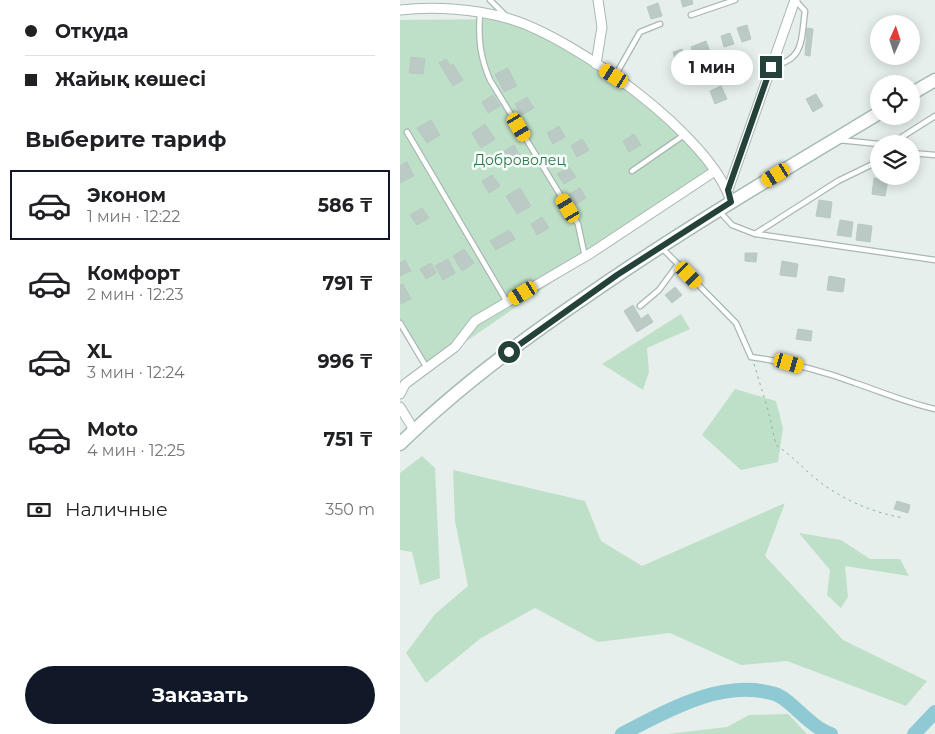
<!DOCTYPE html>
<html lang="ru">
<meta charset="utf-8">
<style>
body{margin:0;font-family:Montserrat,sans-serif;background:#f6f6f6;color:#202124;height:100vh;display:flex;flex-direction:column;font-size:19px;white-space:nowrap}
*{box-sizing:border-box;margin:0}
p{font-size:16px;color:#757577}
.icon{flex:none;width:28px;height:28px;fill:none;stroke:currentColor;stroke-width:2;stroke-linecap:round;stroke-linejoin:round}
.map{position:relative;flex:1;overflow:hidden}
.drawer{display:flex;flex-direction:column;background:#fff;width:400px}
.drawer>*{flex:none}
.banner{display:grid;align-content:center;height:110px;padding:0 25px;background:#fff}
.needle{width:32px;rotate:3deg}
.fabs{position:absolute;left:470px;top:15px;display:grid;gap:10px}
.fabs a{display:grid;place-items:center;width:50px;height:50px;border-radius:50%;background:#fff;box-shadow:0 2px 12px #0003;font-size:25px}
.end{position:absolute;width:22px;height:22px;margin:-11px;border:6px solid #24423a;background:#fff;box-shadow:0 0 0 2px #fff}
.from{border-radius:50%}
.bubble{position:absolute;height:35px;border-radius:18px;background:#fff;box-shadow:0 2px 12px #0003;font-size:16px;font-weight:700;line-height:35px;text-align:center}
.car{position:absolute;width:15px;height:30px;margin:-15px -8px;border-radius:6px;box-shadow:0 0 4px 1px #0007;background:linear-gradient(#f5c518 24%,#345 0 40%,#f5c518 0 76%,#345 0 86%,#f5c518 0)}
.banner b{display:flex;align-items:center;gap:18px;height:48px;font-size:19px}
.banner b+b{border-top:1px solid #e0e0e0}
.banner i{width:12px;height:12px;background:#202124}
ul{padding:0;list-style:none}
li{display:flex;align-items:center;gap:15px;height:70px;margin:0 10px 8px;padding:0 15px;border:2px solid transparent;border-radius:0px}
li div{flex:1}
li b{display:block;font-size:19px}
li em{font-style:normal;font-weight:700}
li.active{border-color:#111827}
li>.icon{width:45px;height:45px;stroke-width:1.5}
h2{padding:0 25px;font-size:22px;line-height:60px}
.pay{display:flex;align-items:center;gap:12px;height:55px;padding:0 25px;font-size:19px}
.pay p{margin-inline-start:auto}
.action{display:flex;gap:10px;margin-top:auto;padding:10px 25px}
.action a{flex:1;height:58px;border-radius:30px;background:#111827;color:#fff;font-size:20px;font-weight:700;line-height:58px;text-align:center}
main{display:flex;flex:1;min-height:0}
.map>svg:first-child{display:block}
.green{fill:#bfe0c8}
.lines{fill:none;stroke-linecap:round;stroke-linejoin:round}
.river{stroke:#8ec9d4;stroke-width:14}
.building{fill:#bbcac4;stroke:#b8c9c2}
.service-casing{stroke:#a8b8b2;stroke-width:7}
.minor-casing{stroke:#a8b8b2;stroke-width:11}
.secondary-casing{stroke:#a4bbb3;stroke-width:15}
.path{stroke:#86b3a5;stroke-width:1;stroke-dasharray:2.5 4;stroke-linecap:butt}
.service{stroke:#fff;stroke-width:4.5}
.minor{stroke:#fff;stroke-width:9}
.secondary{stroke:#fff;stroke-width:12}
.route{stroke:#24423a;stroke-width:6}
.labels{text-anchor:middle;dominant-baseline:central;stroke-width:5;stroke-linejoin:round;paint-order:stroke}
.park-label{font-size:14px;fill:#2d7a4b;stroke:#f7fbf9}
</style>
<main>
<section class="drawer">
<div class="banner">
<b><i class="from"></i>Откуда</b>
<b><i></i>Жайық көшесі</b>
</div>
<h2>Выберите тариф</h2>
<ul>
<li class="active"><svg class="icon" aria-label="car" viewBox="0 0 24 24"><path d="M5 17H2v-5l4-1 3-4h7l3 4 3 1v5h-3M9 17h6M6 11h13"/><circle cx="7" cy="17" r="2"/><circle cx="17" cy="17" r="2"/></svg><div><b>Эконом</b><p>1 мин · 12:22</p></div><em>586 ₸</em></li>
<li><svg class="icon" aria-label="car" viewBox="0 0 24 24"><path d="M5 17H2v-5l4-1 3-4h7l3 4 3 1v5h-3M9 17h6M6 11h13"/><circle cx="7" cy="17" r="2"/><circle cx="17" cy="17" r="2"/></svg><div><b>Комфорт</b><p>2 мин · 12:23</p></div><em>791 ₸</em></li>
<li><svg class="icon" aria-label="car" viewBox="0 0 24 24"><path d="M5 17H2v-5l4-1 3-4h7l3 4 3 1v5h-3M9 17h6M6 11h13"/><circle cx="7" cy="17" r="2"/><circle cx="17" cy="17" r="2"/></svg><div><b>XL</b><p>3 мин · 12:24</p></div><em>996 ₸</em></li>
<li><svg class="icon" aria-label="car" viewBox="0 0 24 24"><path d="M5 17H2v-5l4-1 3-4h7l3 4 3 1v5h-3M9 17h6M6 11h13"/><circle cx="7" cy="17" r="2"/><circle cx="17" cy="17" r="2"/></svg><div><b>Moto</b><p>4 мин · 12:25</p></div><em>751 ₸</em></li>
</ul>
<div class="pay"><svg class="icon" aria-label="cash" viewBox="0 0 24 24"><path d="M3 7h18v10H3z"/><circle cx="12" cy="12" r="2"/></svg>Наличные<p>350 m</p></div>
<div class="action"><a>Заказать</a></div>
</section>
<div class="map">
<svg width="535" height="734" viewBox="0 0 535 734">
<rect width="100%" height="100%" fill="#e6efeb"/>
<g class="green">
<path d="M110,19L215,76L284,135L315,171L27,368L0,325V20Z"/>
<path d="M281,314L290,329L247,348L249,372L243,390L202,364Z"/>
<path d="M335,389L376,401L383,428L378,462L341,470L302,435Z"/>
<path d="M22,456L35,468L40,578L20,585L12,552L0,550V473Z"/>
<path d="M53,470L185,501L201,541L242,566L385,503L365,556L443,640L527,681L506,706L387,661L341,665L270,633L198,642L135,608L81,638L26,683L6,653L35,614L68,586L55,521Z"/>
<path d="M399,533L441,540L470,559H500L509,576L445,566L448,597L441,608L427,595L430,570Z"/>
<path d="M388,714L407,734H267L327,727L349,715Z"/>
</g>
<g class="lines">
<g class="river">
<path d="M222,734C267,711 322,678 375,694C391,699 408,726 431,734"/>
<path d="M514,734L535,712"/>
</g>
</g>
<g class="building">
<path d="M281,0H292L293,4L283,7Z"/>
<path d="M258,3L262,16L251,19L247,7Z"/>
<path d="M347,25L351,39L342,42L337,28Z"/>
<path d="M407,28L413,29L410,56L405,55Z"/>
<path d="M330,33L334,44L324,47L321,36Z"/>
<path d="M306,41L310,52L295,58L291,47Z"/>
<path d="M282,49L286,60L276,63L273,52Z"/>
<path d="M11,57L25,59L23,74L9,73Z"/>
<path d="M46,59L50,66L53,64L63,80L53,86L39,63Z"/>
<path d="M108,68L117,86L104,92L95,74Z"/>
<path d="M321,86L327,99L315,104L310,91Z"/>
<path d="M416,94L423,106L413,112L406,99Z"/>
<path d="M93,95L100,106L88,113L82,102Z"/>
<path d="M127,97L134,108L122,115L115,104Z"/>
<path d="M31,120L40,135L27,143L17,128Z"/>
<path d="M85,124L95,139L81,148L72,133Z"/>
<path d="M159,126L165,137L153,144L147,133Z"/>
<path d="M234,134L241,145L229,152L223,141Z"/>
<path d="M182,139L189,150L177,157L171,146Z"/>
<path d="M114,145L120,156L108,163L102,152Z"/>
<path d="M7,162L14,176L0,183V166Z"/>
<path d="M169,167L176,177L164,184L157,174Z"/>
<path d="M92,175L100,186L89,193L82,181Z"/>
<path d="M474,178L488,180L485,196L472,194Z"/>
<path d="M120,188L131,206L117,214L106,196Z"/>
<path d="M180,188L186,198L175,205L168,195Z"/>
<path d="M419,200L432,202L430,218L416,216Z"/>
<path d="M22,208L29,218L17,225L10,215Z"/>
<path d="M142,217L149,228L137,235L131,224Z"/>
<path d="M440,220L453,222L451,237L437,235Z"/>
<path d="M458,224L472,226L470,242L456,240Z"/>
<path d="M109,230L115,239L96,250L90,241Z"/>
<path d="M64,249L74,263L62,271L53,256Z"/>
<path d="M345,253H357L356,262L345,261Z"/>
<path d="M48,259L55,273L43,280L35,266Z"/>
<path d="M5,260L11,271L0,276V263Z"/>
<path d="M382,261L398,264L396,277L380,275Z"/>
<path d="M31,263L36,273L26,279L20,269Z"/>
<path d="M429,276L445,279L443,292L427,290Z"/>
<path d="M3,284L11,299L1,304L0,285Z"/>
<path d="M275,287L282,295L272,303L265,295Z"/>
<path d="M233,305L241,319L248,314L253,322L237,332L224,311Z"/>
<path d="M398,329L412,331L411,341L396,339Z"/>
<path d="M497,501L510,505L508,513L494,509Z"/>
</g>
<g class="lines">
<g class="service-casing">
<g id="service">
<path d="M90,0L107,17"/>
<path d="M80,14C78,38 80,57 90,80L178,224L185,257"/>
<path d="M291,15L335,0"/>
<path d="M372,66C405,60 401,39 405,11L395,0"/>
<path d="M215,76L240,32L260,24"/>
<path d="M7,132L107,302"/>
<path d="M439,140L479,144"/>
<path d="M491,144L535,116"/>
<path d="M511,153L535,155"/>
<path d="M232,171L284,135"/>
<path d="M320,212L332,225L355,234L438,181L479,161"/>
<path d="M356,234L535,260"/>
<path d="M262,248L336,323L351,357C387,362 421,370 455,383C482,392 507,403 535,409"/>
<path d="M240,306L259,290L278,264"/>
<path d="M0,323L27,368"/>
</g>
</g>
<g class="minor-casing">
<g id="minor">
<path d="M0,10C34,6 77,9 110,19C174,38 312,136 331,202"/>
<path d="M196,64L202,27L198,0"/>
<path d="M328,190L395,0"/>
<path d="M0,394L5,384L55,347L75,321L191,253L315,171"/>
<path d="M0,407L14,430"/>
</g>
</g>
<g class="secondary-casing">
<g id="secondary">
<path d="M511,94L535,80"/>
<path d="M0,444C56,389 119,342 184,298C279,232 379,173 479,113"/>
</g>
</g>
<path class="path" d="M354,364L368,410L376,445C394,457 407,473 424,485C448,502 475,513 504,518"/>
<use href="#service" class="service"/>
<use href="#minor" class="minor"/>
<use href="#secondary" class="secondary"/>
</g>
<g class="lines">
<path class="route" d="M109,352L217,275L331,202L328,190L371,67"/>
</g>
<g class="labels">
<g class="park-label">
<text x="120" y="160">Доброволец</text>
</g>
</g>
</svg>
<div class="fabs">
<a><svg class="needle" viewBox="-14 -14 28 28"><path d="M0-13l5 13h-10z" fill="#e53935"/><path d="M0 13l5-13h-10z" fill="#757577"/></svg></a>
<a><svg class="icon" aria-label="locate" viewBox="0 0 24 24"><circle cx="12" cy="12" r="6"/><path d="M12 2v4M12 18v4M2 12h4M18 12h4"/></svg></a>
<a><svg class="icon" aria-label="layers" viewBox="0 0 24 24"><path d="M12 4l9 5-9 5-9-5zM3 14l9 5 9-5"/></svg></a>
</div>
<i class="end from" style="left:109px;top:352px"></i>
<i class="end" style="left:371px;top:67px"></i>
<div class="bubble" style="left:271px;top:50px;width:82px">1 мин</div>
<i class="car" style="left:214px;top:76px;rotate:303deg"></i>
<i class="car" style="left:119px;top:127px;rotate:149deg"></i>
<i class="car" style="left:376px;top:175px;rotate:239deg"></i>
<i class="car" style="left:168px;top:208px;rotate:329deg"></i>
<i class="car" style="left:289px;top:275px;rotate:136deg"></i>
<i class="car" style="left:123px;top:293px;rotate:239deg"></i>
<i class="car" style="left:389px;top:363px;rotate:106deg"></i>
</div>
</main>
